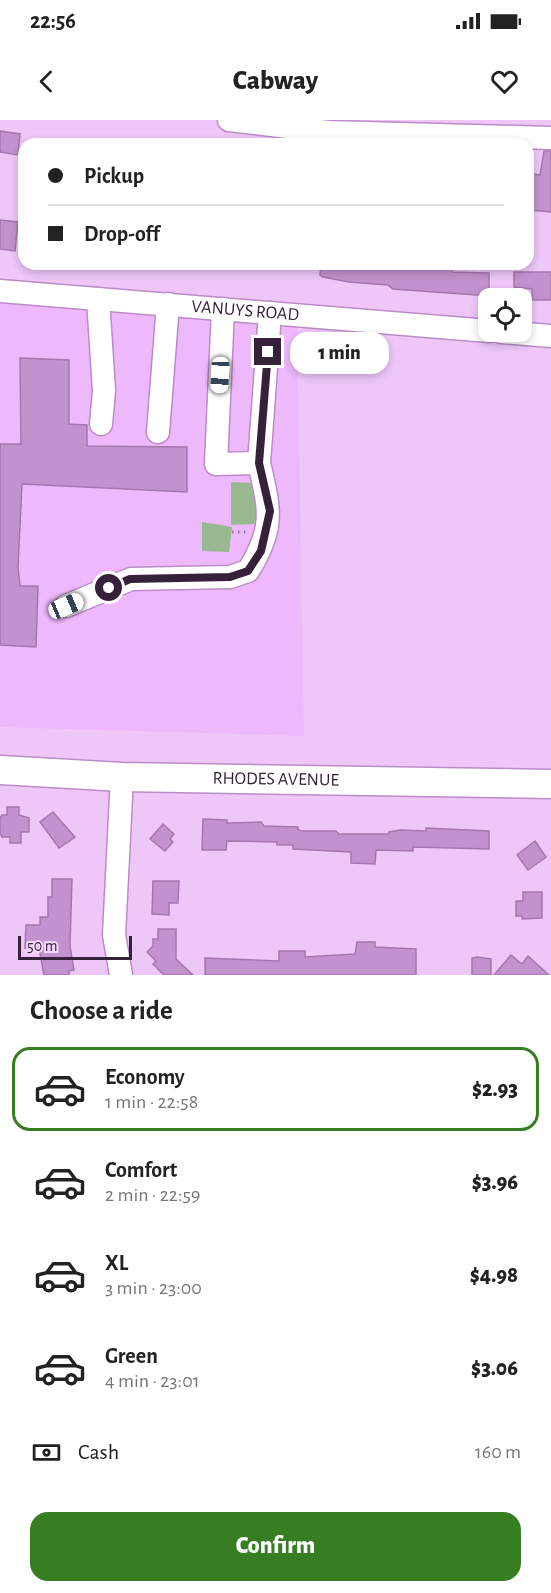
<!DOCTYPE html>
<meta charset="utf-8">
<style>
body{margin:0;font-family:"Alegreya Sans",sans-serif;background:#f2f2f2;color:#222;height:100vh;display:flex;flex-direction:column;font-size:22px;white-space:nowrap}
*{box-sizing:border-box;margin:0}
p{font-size:20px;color:#767676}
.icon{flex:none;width:33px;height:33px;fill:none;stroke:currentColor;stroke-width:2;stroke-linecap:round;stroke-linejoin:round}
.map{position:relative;height:855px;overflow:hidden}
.side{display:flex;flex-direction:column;background:#fff;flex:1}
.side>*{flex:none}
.guide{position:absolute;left:18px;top:18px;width:516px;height:132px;border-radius:18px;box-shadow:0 3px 9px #0003;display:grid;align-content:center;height:132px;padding:0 30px;background:#fff}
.controls{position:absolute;left:478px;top:168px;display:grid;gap:12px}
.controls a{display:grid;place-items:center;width:54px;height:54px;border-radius:12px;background:#fff;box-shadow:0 3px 9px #0003;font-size:30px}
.scale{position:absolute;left:18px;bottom:15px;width:114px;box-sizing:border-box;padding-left:6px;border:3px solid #35223a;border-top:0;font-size:16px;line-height:21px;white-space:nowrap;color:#35223a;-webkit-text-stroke:4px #f5d8fd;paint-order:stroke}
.end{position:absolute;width:27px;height:27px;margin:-14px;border:8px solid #35223a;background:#fff;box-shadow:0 0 0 3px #fff}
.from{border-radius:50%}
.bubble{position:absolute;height:42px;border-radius:18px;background:#fff;box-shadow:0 3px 9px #0003;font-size:20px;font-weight:800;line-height:42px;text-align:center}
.car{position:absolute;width:18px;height:36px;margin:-18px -9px;border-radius:8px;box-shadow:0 0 4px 2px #0007;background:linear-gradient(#fff 24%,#345 0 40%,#fff 0 76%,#345 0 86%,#fff 0)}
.guide b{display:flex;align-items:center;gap:21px;height:57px;font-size:22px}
.guide b+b{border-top:2px solid #e0e0e0}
.guide i{width:15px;height:15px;background:#222}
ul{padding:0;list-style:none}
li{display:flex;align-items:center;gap:18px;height:84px;margin:0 12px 9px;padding:0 18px;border:3px solid transparent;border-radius:18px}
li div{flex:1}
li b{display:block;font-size:22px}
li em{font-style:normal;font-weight:800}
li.current{border-color:#377e22}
li>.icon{width:54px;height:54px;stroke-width:1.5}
h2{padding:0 30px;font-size:27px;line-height:72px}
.pay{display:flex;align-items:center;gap:15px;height:66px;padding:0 30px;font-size:22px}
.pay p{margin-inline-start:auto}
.primary-button{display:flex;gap:12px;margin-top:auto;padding:12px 30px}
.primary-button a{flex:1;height:69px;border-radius:18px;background:#377e22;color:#fff;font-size:24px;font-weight:800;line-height:69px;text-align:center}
.status{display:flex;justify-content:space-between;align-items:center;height:42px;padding:0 30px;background:#fff;direction:ltr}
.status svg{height:16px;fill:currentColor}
header{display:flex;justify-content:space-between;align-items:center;height:78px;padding:0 30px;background:#fff;font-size:27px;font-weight:800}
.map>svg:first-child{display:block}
.built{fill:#eeb8fc}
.green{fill:#98b990}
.building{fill:#c192cd;stroke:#a577b0;stroke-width:1.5}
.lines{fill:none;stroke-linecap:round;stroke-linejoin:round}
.minor-casing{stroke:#bb8cc7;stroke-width:25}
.major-casing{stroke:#bb8cc7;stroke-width:31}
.path{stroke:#96789e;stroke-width:3;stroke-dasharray:1.5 4.5;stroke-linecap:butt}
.minor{stroke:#fff;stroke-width:22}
.major{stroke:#fff;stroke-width:28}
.route{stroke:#35223a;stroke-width:8}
.labels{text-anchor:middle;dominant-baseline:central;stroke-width:4.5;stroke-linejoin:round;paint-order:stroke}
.street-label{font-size:18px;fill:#35223a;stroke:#f5d8fd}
</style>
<div class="status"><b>22:56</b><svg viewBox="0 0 49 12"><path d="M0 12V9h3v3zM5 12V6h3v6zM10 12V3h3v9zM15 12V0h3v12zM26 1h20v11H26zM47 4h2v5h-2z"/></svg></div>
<header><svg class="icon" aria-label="back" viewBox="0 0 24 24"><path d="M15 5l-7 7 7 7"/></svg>Cabway<svg class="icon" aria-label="heart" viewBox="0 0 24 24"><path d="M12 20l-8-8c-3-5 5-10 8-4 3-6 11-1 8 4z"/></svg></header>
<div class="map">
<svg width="551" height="855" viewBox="0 0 551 855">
<rect width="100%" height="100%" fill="#eec6f8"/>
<path class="built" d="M0,183L297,207L304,616L0,607Z"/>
<g class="green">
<path d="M231,362L255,363L256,404L231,405Z"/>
<path d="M202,402L232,407L229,432L202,431Z"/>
</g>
<g class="building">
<path d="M0,11L20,14L18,35L0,32Z"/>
<path d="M544,31H551V92L529,90L531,71H528V53L540,55Z"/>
<path d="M0,100L18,102L15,131L0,129Z"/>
<path d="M321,144H453L452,152L489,153V172L477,175L406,170L393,169L388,165L349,162L323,157L320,155Z"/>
<path d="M514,152H551V180H532V169L514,167Z"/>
<path d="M20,238L69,240V304L87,305V326L187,327V372L22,364L18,447L20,466H38L36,527L0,525V324H21Z"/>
<path d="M7,687H19V695L29,698V712H21V723H10V717H2L0,713V698L2,695H7Z"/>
<path d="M53,692L75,717L59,728L40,702Z"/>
<path d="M203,699L227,700V703L261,702L264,706L298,707V710L302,711H336L339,714H389V712L400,710L426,711V708L489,711V729L413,727V731L376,730L375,744L351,743V732L293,729V725H277V722L227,721L226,730H202Z"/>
<path d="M163,704L174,714L170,719L173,722L165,731L150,719Z"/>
<path d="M535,721L546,737L528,750L517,735Z"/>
<path d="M52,759H72L70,826L74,850L69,851V855H44L39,828H25L26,805H40V797H48V777H52Z"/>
<path d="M153,761H179L178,783H169V795L152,794Z"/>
<path d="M523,772H542V798L522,799V796H516V781H523Z"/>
<path d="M158,809H176V839L193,855H164L153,844L156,841L147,832L153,826V819H158Z"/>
<path d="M357,822H375V827L416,829V855H205V838L279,841V831H305V837L355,834Z"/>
<path d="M511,835L522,844L528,836L549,855H494Z"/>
<path d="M477,837L491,839V855H472V838Z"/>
</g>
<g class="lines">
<g class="minor-casing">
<g id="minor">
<path d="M229,0L328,12L551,18"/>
<path id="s1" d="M0,171L489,211"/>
<path d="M98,179L104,271L101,304"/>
<path d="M223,189L216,344L259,343L270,193"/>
<path d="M501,212L551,216"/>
<path d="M158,312L168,184"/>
<path d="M66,486L131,459L230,457L248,451C275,408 270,390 259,343"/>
<path d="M121,855L114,815L122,657"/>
</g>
</g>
<g class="major-casing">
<g id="major">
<path id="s2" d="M0,650L122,657L551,664"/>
</g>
</g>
<path class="path" d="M232,412H248"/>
<use href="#minor" class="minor"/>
<use href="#major" class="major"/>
</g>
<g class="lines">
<path class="route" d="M109,468L130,459L230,457L248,451L261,431L270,391L259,343L268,232"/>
</g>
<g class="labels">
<g class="street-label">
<text stroke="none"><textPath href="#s1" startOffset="246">VANUYS ROAD</textPath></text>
<text stroke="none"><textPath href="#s2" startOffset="276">RHODES AVENUE</textPath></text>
</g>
</g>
</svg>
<div class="controls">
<a><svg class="icon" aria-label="locate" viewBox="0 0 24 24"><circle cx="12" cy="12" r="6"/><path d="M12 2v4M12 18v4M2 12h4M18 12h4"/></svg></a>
</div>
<div class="scale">50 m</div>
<i class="end from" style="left:109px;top:468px"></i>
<i class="end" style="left:268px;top:232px"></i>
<div class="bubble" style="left:290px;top:212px;width:99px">1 min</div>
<i class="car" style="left:220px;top:255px;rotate:183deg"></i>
<i class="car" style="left:66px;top:486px;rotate:67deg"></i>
<div class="guide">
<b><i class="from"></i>Pickup</b>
<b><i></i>Drop-off</b>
</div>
</div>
<section class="side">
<h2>Choose a ride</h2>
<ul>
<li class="current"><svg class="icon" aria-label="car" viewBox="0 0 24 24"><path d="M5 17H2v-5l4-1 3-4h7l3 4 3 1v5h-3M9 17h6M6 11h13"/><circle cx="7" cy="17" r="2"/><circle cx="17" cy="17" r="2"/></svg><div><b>Economy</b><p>1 min · 22:58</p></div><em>$2.93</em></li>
<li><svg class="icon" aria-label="car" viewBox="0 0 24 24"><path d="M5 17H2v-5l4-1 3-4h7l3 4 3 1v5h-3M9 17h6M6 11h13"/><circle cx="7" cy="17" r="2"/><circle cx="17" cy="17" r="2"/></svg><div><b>Comfort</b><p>2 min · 22:59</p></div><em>$3.96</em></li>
<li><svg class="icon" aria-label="car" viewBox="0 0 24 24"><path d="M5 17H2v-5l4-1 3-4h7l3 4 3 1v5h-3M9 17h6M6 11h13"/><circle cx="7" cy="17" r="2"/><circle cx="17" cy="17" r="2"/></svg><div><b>XL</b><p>3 min · 23:00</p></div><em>$4.98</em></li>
<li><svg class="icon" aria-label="car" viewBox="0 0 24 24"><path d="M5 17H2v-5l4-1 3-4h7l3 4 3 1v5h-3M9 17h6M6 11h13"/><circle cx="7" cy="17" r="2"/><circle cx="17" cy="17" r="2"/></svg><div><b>Green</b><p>4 min · 23:01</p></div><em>$3.06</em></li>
</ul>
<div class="pay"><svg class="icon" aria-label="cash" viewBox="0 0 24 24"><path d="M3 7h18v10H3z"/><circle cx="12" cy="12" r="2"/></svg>Cash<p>160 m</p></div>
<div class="primary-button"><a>Confirm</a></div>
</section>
